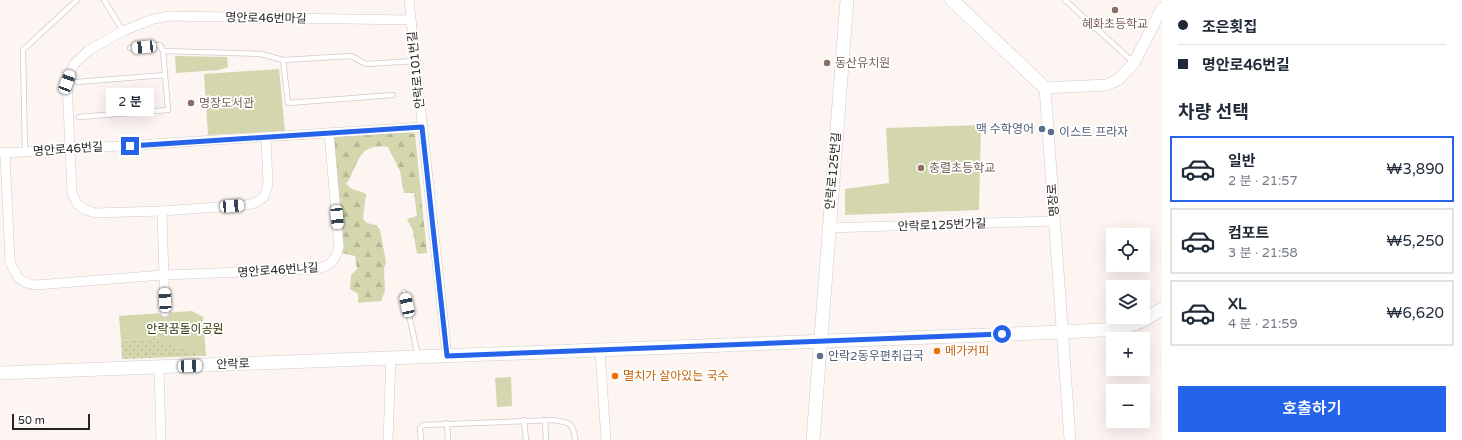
<!DOCTYPE html>
<html lang="ko">
<meta charset="utf-8">
<style>
body{margin:0;font-family:"Varela Round","Noto Sans KR",sans-serif;background:#f6f6f7;color:#1f2937;height:100vh;display:flex;flex-direction:column;font-size:15px;white-space:nowrap}
*{box-sizing:border-box;margin:0}
p{font-size:13px;color:#747a83}
.icon{flex:none;width:22px;height:22px;fill:none;stroke:currentColor;stroke-width:2;stroke-linecap:round;stroke-linejoin:round}
.map{position:relative;flex:1;overflow:hidden}
.panel{display:flex;flex-direction:column;background:#fff;width:300px}
.panel>*{flex:none}
.hud{display:grid;align-content:center;height:88px;padding:0 16px;background:#fff}
.fabs{position:absolute;left:1106px;top:228px;display:grid;gap:8px}
.fabs a{display:grid;place-items:center;width:44px;height:44px;border-radius:0px;background:#fff;box-shadow:0 4px 16px #0002;font-size:20px}
.scale{position:absolute;left:12px;bottom:10px;width:78px;box-sizing:border-box;padding-left:4px;border:2px solid #272423;border-top:0;font-size:11px;line-height:14px;white-space:nowrap;color:#272423;-webkit-text-stroke:3px #fff;paint-order:stroke}
.end{position:absolute;width:18px;height:18px;margin:-9px;border:5px solid #2563eb;background:#fff;box-shadow:0 0 0 2px #fff}
.from{border-radius:50%}
.bubble{position:absolute;height:28px;border-radius:0px;background:#fff;box-shadow:0 4px 16px #0002;font-size:13px;font-weight:600;line-height:28px;text-align:center}
.car{position:absolute;width:12px;height:24px;margin:-12px -6px;border-radius:5px;box-shadow:0 0 3px 1px #0007;background:linear-gradient(#fff 24%,#345 0 40%,#fff 0 76%,#345 0 86%,#fff 0)}
.hud b{display:flex;align-items:center;gap:14px;height:38px;font-size:15px}
.hud b+b{border-top:1px solid #e0e1e3}
.hud i{width:10px;height:10px;background:#1f2937}
ul{padding:0;list-style:none}
li{display:flex;align-items:center;gap:12px;height:66px;margin:0 8px 6px;padding:0 8px;border:2px solid #e0e1e3;border-radius:0px}
li div{flex:1}
li b{display:block;font-size:15px}
li em{font-style:normal;font-weight:600}
li.active{border-color:#2563eb}
li>.icon{width:36px;height:36px;stroke-width:1.5}
h2{padding:0 16px;font-size:18px;line-height:48px}
.button{display:flex;gap:8px;margin-top:auto;padding:8px 16px}
.button a{flex:1;height:46px;border-radius:0px;background:#2563eb;color:#fff;font-size:16px;font-weight:600;line-height:46px;text-align:center}
main{display:flex;flex:1;min-height:0}
.map>svg:first-child{display:block}
.grass{fill:url(#grass-dots)}
.forest{fill:url(#forest-firs)}
.park{fill:#d4d7ad}
.lines{fill:none;stroke-linecap:round;stroke-linejoin:round}
.service-casing{stroke:#d2cbc8;stroke-width:6}
.minor-casing{stroke:#d2cbc8;stroke-width:10}
.tertiary-casing{stroke:#d2cbc8;stroke-width:12}
.secondary-casing{stroke:#d2cbc8;stroke-width:14}
.service{stroke:#fff;stroke-width:4.5}
.minor{stroke:#fff;stroke-width:9}
.tertiary{stroke:#fff;stroke-width:11}
.secondary{stroke:#fff;stroke-width:13}
.route{stroke:#2563eb;stroke-width:5}
.education-dot{fill:#8d6e63;stroke:#fff;stroke-width:1.5}
.service-dot{fill:#5c6f8a;stroke:#fff;stroke-width:1.5}
.food-dot{fill:#e8710a;stroke:#fff;stroke-width:1.5}
.labels{text-anchor:middle;dominant-baseline:central;stroke-width:3.5;stroke-linejoin:round;paint-order:stroke}
.street-label{font-size:12px;fill:#272423;stroke:#fff}
.education-label{font-size:12px;fill:#785e54;stroke:#fff;text-anchor:start}
.service-label{font-size:12px;fill:#4e5e75;stroke:#fff;text-anchor:start}
.park-label{font-size:12px;fill:#353605;stroke:#fff}
.food-label{font-size:12px;fill:#c56008;stroke:#fff;text-anchor:start}
</style>
<main>
<div class="map">
<svg width="1162" height="440" viewBox="0 0 1162 440">
<defs>
<pattern id="grass-dots" width="8" height="8" patternUnits="userSpaceOnUse"><rect width="8" height="8" fill="#d4d7ad"/><path d="M2 2h.1M6 6h.1" fill="none" stroke="#b6b895" stroke-width="1.8" stroke-linecap="round"/></pattern>
<pattern id="forest-firs" width="22" height="20" patternUnits="userSpaceOnUse"><rect width="22" height="20" fill="#d4d7ad"/><path d="M5 1l3.5 6h-7zM16 11l3.5 6h-7z" fill="#b6b895"/></pattern>
</defs>
<rect width="100%" height="100%" fill="#fcf5f2"/>
<path class="grass" d="M161,337L179,347L196,352L197,356L122,359L121,341Z"/>
<path class="forest" d="M402,132L415,134L427,253L417,254L413,231L407,219L417,216L414,193H404L400,171L388,147C369,144 361,151 354,169C351,174 351,179 346,183C350,191 359,190 366,194L363,219L367,223L376,225L380,230L386,262L384,268L385,291L381,301L358,303V294L350,289L351,275L357,269L355,256L342,253L331,135Z"/>
<g class="park">
<path d="M175,56L227,57L228,67L219,70L176,73Z"/>
<path d="M279,69L285,131L208,135L204,74Z"/>
<path d="M981,125L979,210L845,215V189L889,183L886,128Z"/>
<path d="M192,311L203,317L206,356H197L196,352L165,344L161,337L121,341L119,316Z"/>
<path d="M511,377L512,406L497,407L495,378Z"/>
</g>
<g class="lines">
<g class="service-casing">
<g id="service">
<path d="M104,0L123,31"/>
<path d="M1065,0L1133,62"/>
<path d="M163,51L261,54L283,60L351,56L366,64L415,61"/>
<path d="M283,60L288,103L393,95"/>
<path d="M77,82L165,75"/>
<path d="M79,117L168,110L163,51L160,45L130,48"/>
<path d="M25,152L23,50L77,0"/>
<path d="M404,292L418,356"/>
<path d="M524,420L526,440"/>
<path d="M545,420L546,440"/>
<path d="M447,423L448,440"/>
<path d="M421,440L420,428L423,425L552,420C568,422 574,422 575,440"/>
</g>
</g>
<g class="minor-casing">
<g id="minor">
<path d="M409,0L447,356"/>
<path d="M266,137L268,184L264,197L255,203L246,205L162,211L95,213L84,209L77,204L72,193L67,82L74,64L89,50L123,31L153,19L169,16L411,20"/>
<path d="M0,152L5,153L423,127"/>
<path d="M5,153L10,262C17,277 19,283 36,285L163,275L318,269C332,264 335,261 339,247L329,133"/>
<path d="M162,211L165,312"/>
<path d="M829,228L1054,221"/>
<path d="M600,350L606,440"/>
<path d="M159,367L161,440"/>
<path d="M388,440L391,358"/>
</g>
</g>
<g class="tertiary-casing">
<path id="tertiary" d="M1070,440L1045,88L1106,85L1118,80L1134,63L1162,8"/>
</g>
<g class="secondary-casing">
<g id="secondary">
<path d="M952,0L1045,88"/>
<path d="M0,373L1062,332L1120,329L1142,321L1162,309"/>
<path d="M813,440L847,0"/>
</g>
</g>
<use href="#service" class="service"/>
<use href="#minor" class="minor"/>
<use href="#tertiary" class="tertiary"/>
<use href="#secondary" class="secondary"/>
</g>
<g class="lines">
<path class="route" d="M130,146L422,127L447,356L1002,334"/>
</g>
<g class="education-dot">
<circle cx="1115" cy="10" r="4"/>
<circle cx="827" cy="63" r="4"/>
<circle cx="191" cy="103" r="4"/>
<circle cx="921" cy="168" r="4"/>
</g>
<g class="service-dot">
<circle cx="1042" cy="129" r="4"/>
<circle cx="1051" cy="132" r="4"/>
<circle cx="820" cy="356" r="4"/>
</g>
<g class="food-dot">
<circle cx="937" cy="351" r="4"/>
<circle cx="615" cy="376" r="4"/>
</g>
<g class="labels">
<g class="street-label">
<text transform="translate(266 18) rotate(1)">명안로46번마길</text>
<text transform="translate(416 70) rotate(-96)">안락로101번길</text>
<text transform="translate(68 149) rotate(-4)">명안로46번길</text>
<text transform="translate(833 171) rotate(-85)">안락로125번길</text>
<text transform="translate(1053 200) rotate(-94)">명장로</text>
<text transform="translate(942 225) rotate(-2)">안락로125번가길</text>
<text transform="translate(278 270) rotate(-4)">명안로46번나길</text>
<text transform="translate(233 364) rotate(-2)">안락로</text>
</g>
<g class="education-label">
<text x="1115" y="24" text-anchor="middle">혜화초등학교</text>
<text x="835" y="63">동산유치원</text>
<text x="199" y="103">명장도서관</text>
<text x="929" y="168">충렬초등학교</text>
</g>
<g class="service-label">
<text x="1034" y="129" text-anchor="end">맥 수학영어</text>
<text x="1059" y="132">이스트 프라자</text>
<text x="828" y="356">안락2동우편취급국</text>
</g>
<g class="park-label">
<text x="185" y="329">안락꿈돌이공원</text>
</g>
<g class="food-label">
<text x="945" y="351">메가커피</text>
<text x="623" y="376">멸치가 살아있는 국수</text>
</g>
</g>
</svg>
<div class="fabs">
<a><svg class="icon" aria-label="locate" viewBox="0 0 24 24"><circle cx="12" cy="12" r="6"/><path d="M12 2v4M12 18v4M2 12h4M18 12h4"/></svg></a>
<a><svg class="icon" aria-label="layers" viewBox="0 0 24 24"><path d="M12 4l9 5-9 5-9-5zM3 14l9 5 9-5"/></svg></a>
<a>+</a>
<a>−</a>
</div>
<div class="scale">50 m</div>
<i class="end from" style="left:1002px;top:334px"></i>
<i class="end" style="left:130px;top:146px"></i>
<div class="bubble" style="left:106px;top:88px;width:48px">2 분</div>
<i class="car" style="left:144px;top:47px;rotate:265deg"></i>
<i class="car" style="left:67px;top:82px;rotate:20deg"></i>
<i class="car" style="left:232px;top:206px;rotate:86deg"></i>
<i class="car" style="left:337px;top:217px;rotate:175deg"></i>
<i class="car" style="left:165px;top:300px;rotate:357deg"></i>
<i class="car" style="left:407px;top:305px;rotate:348deg"></i>
<i class="car" style="left:190px;top:366px;rotate:88deg"></i>
</div>
<section class="panel">
<div class="hud">
<b><i class="from"></i>조은횟집</b>
<b><i></i>명안로46번길</b>
</div>
<h2>차량 선택</h2>
<ul>
<li class="active"><svg class="icon" aria-label="car" viewBox="0 0 24 24"><path d="M5 17H2v-5l4-1 3-4h7l3 4 3 1v5h-3M9 17h6M6 11h13"/><circle cx="7" cy="17" r="2"/><circle cx="17" cy="17" r="2"/></svg><div><b>일반</b><p>2 분 · 21:57</p></div><em>₩3,890</em></li>
<li><svg class="icon" aria-label="car" viewBox="0 0 24 24"><path d="M5 17H2v-5l4-1 3-4h7l3 4 3 1v5h-3M9 17h6M6 11h13"/><circle cx="7" cy="17" r="2"/><circle cx="17" cy="17" r="2"/></svg><div><b>컴포트</b><p>3 분 · 21:58</p></div><em>₩5,250</em></li>
<li><svg class="icon" aria-label="car" viewBox="0 0 24 24"><path d="M5 17H2v-5l4-1 3-4h7l3 4 3 1v5h-3M9 17h6M6 11h13"/><circle cx="7" cy="17" r="2"/><circle cx="17" cy="17" r="2"/></svg><div><b>XL</b><p>4 분 · 21:59</p></div><em>₩6,620</em></li>
</ul>
<div class="button"><a>호출하기</a></div>
</section>
</main>
